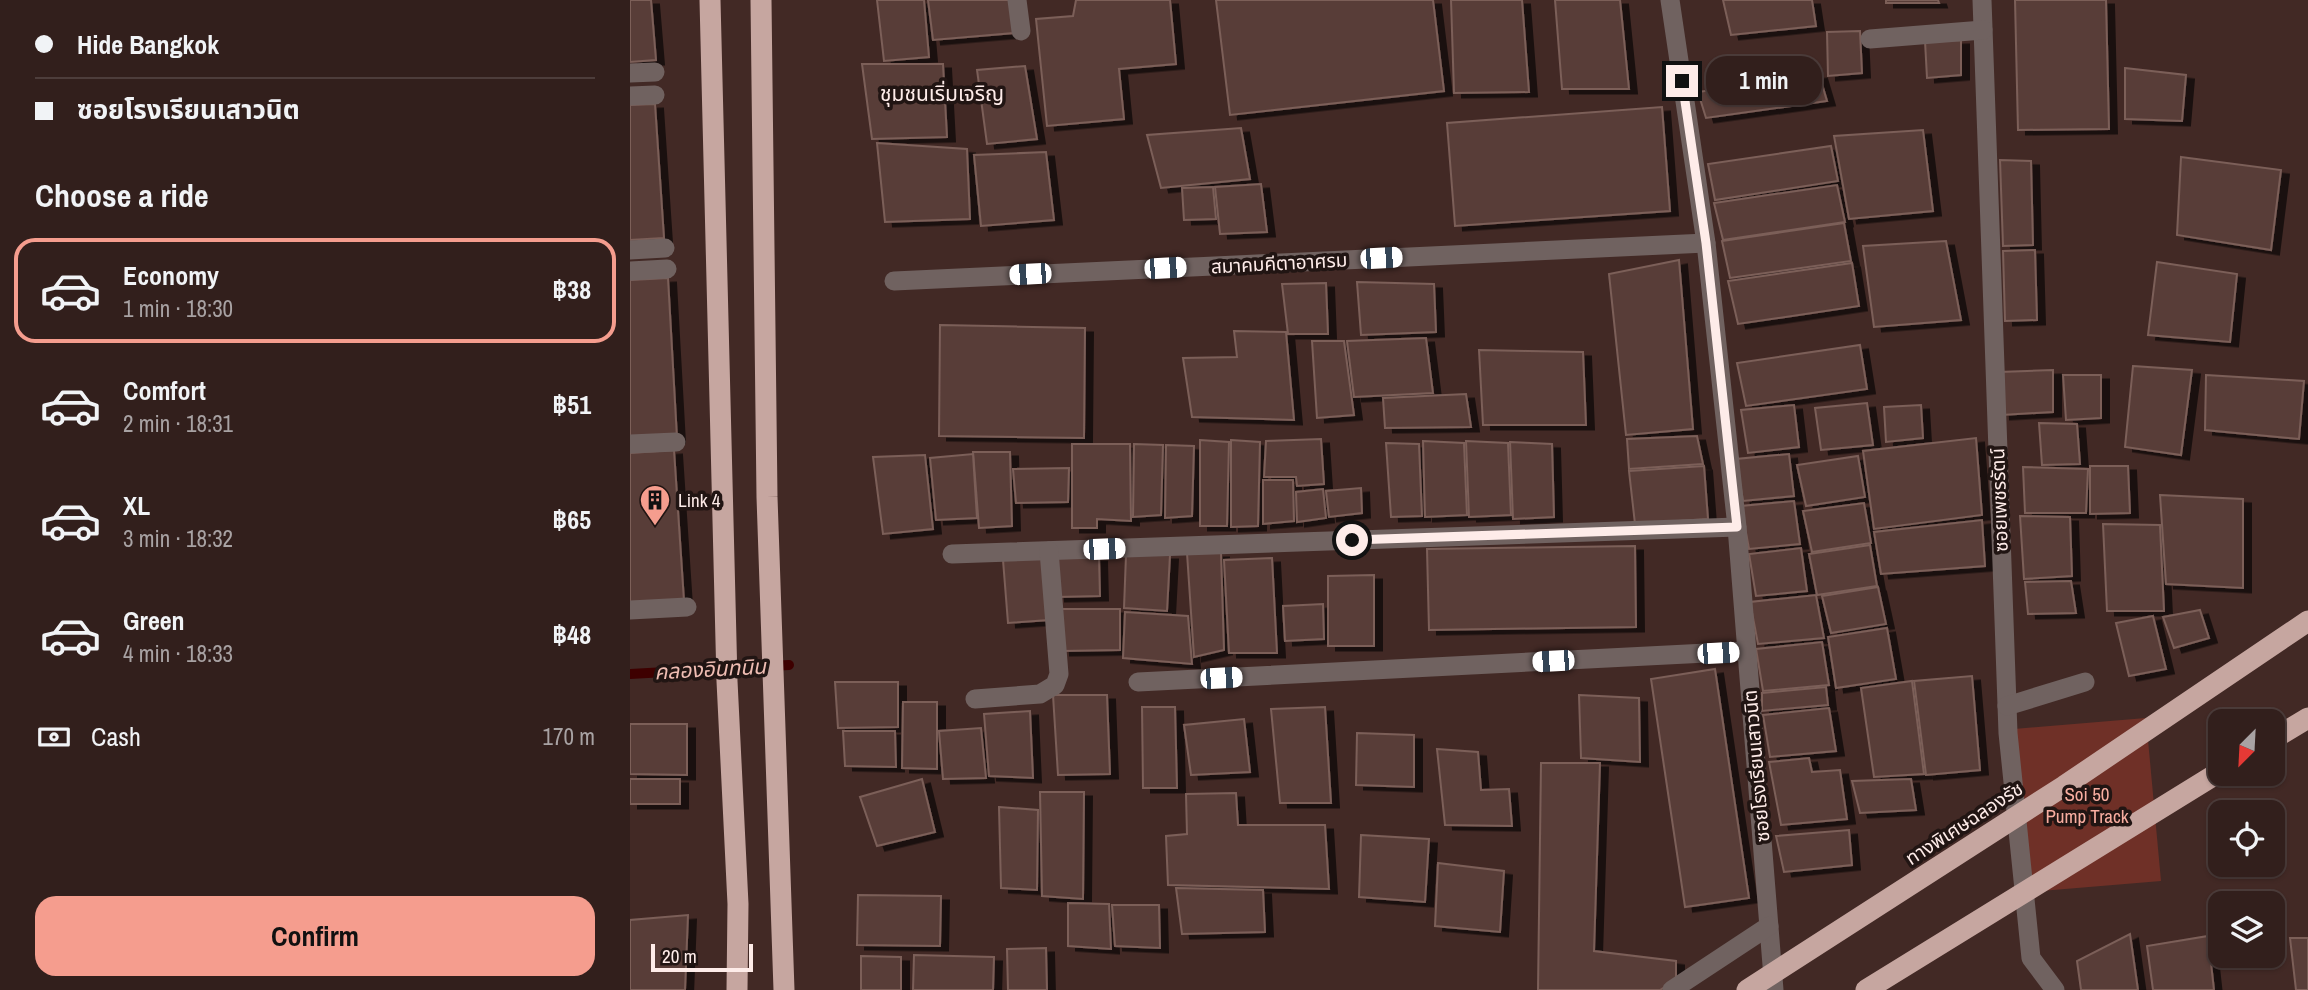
<!DOCTYPE html>
<meta charset="utf-8">
<style>
body{margin:0;font-family:"Archivo Narrow","Noto Sans Thai",sans-serif;background:#3d2c29;color:#f1f3f6;height:100vh;display:flex;flex-direction:column;font-size:26px;white-space:nowrap}
*{box-sizing:border-box;margin:0}
p{font-size:23px;color:#a8a2a3}
.icon{flex:none;width:38px;height:38px;fill:none;stroke:currentColor;stroke-width:2;stroke-linecap:round;stroke-linejoin:round}
.map{position:relative;flex:1;overflow:hidden}
.sheet{display:flex;flex-direction:column;background:#321f1c;width:630px}
.sheet>*{flex:none}
.guide{display:grid;align-content:center;height:154px;padding:0 35px;background:#321f1c}
.needle{width:46px;rotate:204deg}
.buttons{position:absolute;left:1578px;top:709px;display:grid;gap:14px}
.buttons a{display:grid;place-items:center;width:77px;height:77px;border-radius:14px;background:#321f1c;box-shadow:0 2px 5px #0004,0 0 0 2px #4d3d3b;font-size:35px}
.scale{position:absolute;left:21px;bottom:18px;width:102px;box-sizing:border-box;padding-left:7px;border:4px solid #feece9;border-top:0;font-size:19px;line-height:24px;white-space:nowrap;color:#feece9;-webkit-text-stroke:5px #211513;paint-order:stroke}
.end{position:absolute;width:32px;height:32px;margin:-16px;border:9px solid #feece9;background:#111;box-shadow:0 0 0 4px #111}
.from{border-radius:50%}
.bubble{position:absolute;height:49px;border-radius:21px;background:#321f1c;box-shadow:0 2px 5px #0004,0 0 0 2px #4d3d3b;font-size:23px;font-weight:700;line-height:49px;text-align:center}
.car{position:absolute;width:21px;height:42px;margin:-21px -10px;border-radius:9px;box-shadow:0 0 5px 2px #0007;background:linear-gradient(#fff 24%,#345 0 40%,#fff 0 76%,#345 0 86%,#fff 0)}
.guide b{display:flex;align-items:center;gap:24px;height:66px;font-size:26px}
.guide b+b{border-top:2px solid #4d3d3b}
.guide i{width:18px;height:18px;background:#f1f3f6}
ul{padding:0;list-style:none}
li{display:flex;align-items:center;gap:21px;height:105px;margin:0 14px 10px;padding:0 21px;border:4px solid transparent;border-radius:21px}
li div{flex:1}
li b{display:block;font-size:26px}
li em{font-style:normal;font-weight:700}
li.selected{border-color:#f59d8e}
li>.icon{width:63px;height:63px;stroke-width:1.5}
h2{padding:0 35px;font-size:32px;line-height:84px}
.pay{display:flex;align-items:center;gap:18px;height:77px;padding:0 35px;font-size:26px}
.pay p{margin-inline-start:auto}
.primary-button{display:flex;gap:14px;margin-top:auto;padding:14px 35px}
.primary-button a{flex:1;height:80px;border-radius:21px;background:#f59d8e;color:#111;font-size:28px;font-weight:700;line-height:80px;text-align:center}
main{display:flex;flex:1;min-height:0}
.map>svg:first-child{display:block}
.green{fill:#6f3027}
.lines{fill:none;stroke-linecap:round;stroke-linejoin:round}
.stream{stroke:#3e0000;stroke-width:10}
.building{fill:#593e39;stroke:#7b5f59;stroke-width:2;filter:url(#shadow)}
.service{stroke:#706260;stroke-width:19}
.minor{stroke:#706260;stroke-width:19}
.motorway{stroke:#c6a6a0;stroke-width:21}
.route{stroke:#feece9;stroke-width:9}
.labels{text-anchor:middle;dominant-baseline:central;stroke-width:7;stroke-linejoin:round;paint-order:stroke}
.street-label{font-size:19px;fill:#feece9;stroke:#211513}
.poi-label{font-size:19px;fill:#feece9;stroke:#211513;text-anchor:start}
.park-label{font-size:19px;fill:#f9aea1;stroke:#211513}
.neighbourhood-label{font-size:21px;fill:#feece9;stroke:#211513}
.water-label{font-size:21px;font-style:italic;fill:#efbdb3;stroke:#211513}
</style>
<main>
<section class="sheet">
<div class="guide">
<b><i class="from"></i>Hide Bangkok</b>
<b><i></i>ซอยโรงเรียนเสาวนิต</b>
</div>
<h2>Choose a ride</h2>
<ul>
<li class="selected"><svg class="icon" aria-label="car" viewBox="0 0 24 24"><path d="M5 17H2v-5l4-1 3-4h7l3 4 3 1v5h-3M9 17h6M6 11h13"/><circle cx="7" cy="17" r="2"/><circle cx="17" cy="17" r="2"/></svg><div><b>Economy</b><p>1 min · 18:30</p></div><em>฿38</em></li>
<li><svg class="icon" aria-label="car" viewBox="0 0 24 24"><path d="M5 17H2v-5l4-1 3-4h7l3 4 3 1v5h-3M9 17h6M6 11h13"/><circle cx="7" cy="17" r="2"/><circle cx="17" cy="17" r="2"/></svg><div><b>Comfort</b><p>2 min · 18:31</p></div><em>฿51</em></li>
<li><svg class="icon" aria-label="car" viewBox="0 0 24 24"><path d="M5 17H2v-5l4-1 3-4h7l3 4 3 1v5h-3M9 17h6M6 11h13"/><circle cx="7" cy="17" r="2"/><circle cx="17" cy="17" r="2"/></svg><div><b>XL</b><p>3 min · 18:32</p></div><em>฿65</em></li>
<li><svg class="icon" aria-label="car" viewBox="0 0 24 24"><path d="M5 17H2v-5l4-1 3-4h7l3 4 3 1v5h-3M9 17h6M6 11h13"/><circle cx="7" cy="17" r="2"/><circle cx="17" cy="17" r="2"/></svg><div><b>Green</b><p>4 min · 18:33</p></div><em>฿48</em></li>
</ul>
<div class="pay"><svg class="icon" aria-label="cash" viewBox="0 0 24 24"><path d="M3 7h18v10H3z"/><circle cx="12" cy="12" r="2"/></svg>Cash<p>170 m</p></div>
<div class="primary-button"><a>Confirm</a></div>
</section>
<div class="map">
<svg width="1678" height="990" viewBox="0 0 1678 990">
<defs>
<filter id="shadow"><feDropShadow dx="8" dy="4.5" stdDeviation="0" flood-color="#0009"/></filter>
</defs>
<rect width="100%" height="100%" fill="#422925"/>
<path class="green" d="M1516,718L1531,881L1398,892L1384,729Z"/>
<g class="lines">
<path class="stream" d="M0,674L159,665"/>
</g>
<g class="building">
<path d="M0,0H21L26,60L0,62Z"/>
<path d="M247,0H294L299,57L254,61Z"/>
<path d="M298,0H381L384,33L303,40Z"/>
<path d="M446,0H540L546,64L489,69L494,119L417,126L406,19L443,16Z"/>
<path d="M586,0H803L814,91L600,115Z"/>
<path d="M821,0H892L899,92L824,93Z"/>
<path d="M925,0H990L999,89H932Z"/>
<path d="M1093,0H1182L1186,26L1101,35Z"/>
<path d="M1256,0H1308L1309,3H1256Z"/>
<path d="M1385,0H1476L1479,129L1388,130Z"/>
<path d="M1230,31L1232,73L1198,76L1197,32Z"/>
<path d="M1331,40V75L1297,78L1295,41Z"/>
<path d="M232,64H313L317,137L242,139Z"/>
<path d="M395,66L407,139L357,144L347,70Z"/>
<path d="M1495,68L1556,75L1552,121L1495,119Z"/>
<path d="M1189,74L1197,101L1076,118L1068,92Z"/>
<path d="M25,104L34,238L0,240V105Z"/>
<path d="M1032,107L1040,211L825,226L817,123Z"/>
<path d="M611,128L620,179L531,188L517,135Z"/>
<path d="M1293,130L1303,211L1219,219L1204,136Z"/>
<path d="M247,143L337,149L340,219L255,222Z"/>
<path d="M1201,146L1208,181L1085,200L1078,164Z"/>
<path d="M416,152L424,220L351,226L344,155Z"/>
<path d="M1551,157L1651,170L1641,250L1547,235Z"/>
<path d="M1370,160L1401,161L1403,245L1373,246Z"/>
<path d="M631,184L637,232L590,234L585,187Z"/>
<path d="M1207,185L1215,222L1093,240L1084,203Z"/>
<path d="M583,187L586,219L554,220L552,188Z"/>
<path d="M1214,223L1221,261L1100,278L1092,241Z"/>
<path d="M1316,241L1331,320L1244,327L1233,246Z"/>
<path d="M1405,250L1407,320L1375,321L1373,251Z"/>
<path d="M1049,260L1063,429L996,435L979,274Z"/>
<path d="M1527,262L1607,274L1600,342L1518,335Z"/>
<path d="M1222,263L1229,306L1108,324L1098,281Z"/>
<path d="M38,278L47,438L0,441V280Z"/>
<path d="M727,282L804,284L806,332L731,335Z"/>
<path d="M696,283L698,334H658L652,284Z"/>
<path d="M310,325L455,328L454,438L309,436Z"/>
<path d="M604,331L656,332L664,420L562,417L553,358L607,357Z"/>
<path d="M796,338L803,393L724,397L717,341Z"/>
<path d="M682,341H714L724,415L687,418Z"/>
<path d="M1230,345L1237,389L1116,406L1107,363Z"/>
<path d="M849,350L953,352L956,425H853Z"/>
<path d="M1503,366L1562,370L1551,455L1495,447Z"/>
<path d="M1423,370V412L1372,415L1369,372Z"/>
<path d="M1433,375H1471V418L1436,420Z"/>
<path d="M1576,375L1674,381L1669,439L1575,430Z"/>
<path d="M836,394L841,427L755,428L753,398Z"/>
<path d="M1237,403L1243,445L1191,450L1185,408Z"/>
<path d="M1164,405L1169,447L1118,453L1111,410Z"/>
<path d="M1291,405L1293,438L1256,442L1254,407Z"/>
<path d="M1409,423L1447,424L1450,464L1412,465Z"/>
<path d="M1067,436L1073,464L999,469L997,439Z"/>
<path d="M1346,438L1352,515L1244,529L1233,451Z"/>
<path d="M691,439L694,484L667,486L666,477H634L636,441Z"/>
<path d="M570,440L599,442L597,526H570Z"/>
<path d="M601,440L630,442L628,526L601,527Z"/>
<path d="M793,441L834,443L837,515L795,517Z"/>
<path d="M836,441L878,443L881,515L839,517Z"/>
<path d="M880,442L922,444L924,517L883,519Z"/>
<path d="M756,443L789,444L792,516L761,517Z"/>
<path d="M442,444H500L501,521L467,519V528H442Z"/>
<path d="M504,444L533,445L531,515L503,517Z"/>
<path d="M536,445L564,446L562,516L535,518Z"/>
<path d="M44,450L54,601L0,604V453Z"/>
<path d="M343,452H380L382,526L349,528Z"/>
<path d="M343,454L347,518L306,520L300,458Z"/>
<path d="M1159,454L1164,496L1113,501L1106,459Z"/>
<path d="M295,455L303,529L253,534L243,457Z"/>
<path d="M1228,456L1235,497L1176,506L1167,465Z"/>
<path d="M1074,466L1078,519L1005,524L999,471Z"/>
<path d="M1460,466H1498L1500,513L1460,514Z"/>
<path d="M1393,467L1458,469L1456,513H1395Z"/>
<path d="M439,468L438,502L386,503L383,469Z"/>
<path d="M633,480H663L664,521L633,524Z"/>
<path d="M731,488L732,513L699,517L696,491Z"/>
<path d="M693,489L696,518L667,522L666,492Z"/>
<path d="M1530,495L1613,499V588L1536,584Z"/>
<path d="M1164,501L1170,544L1119,549L1111,506Z"/>
<path d="M1234,503L1241,543L1182,552L1173,511Z"/>
<path d="M1390,516L1440,517L1442,576L1394,579Z"/>
<path d="M1352,520L1355,566L1251,574L1244,532Z"/>
<path d="M1473,524L1530,525L1534,611H1477Z"/>
<path d="M1240,545L1247,586L1187,595L1179,554Z"/>
<path d="M1005,546L1006,627L799,630L797,549Z"/>
<path d="M1171,548L1177,591L1126,596L1119,554Z"/>
<path d="M557,553H591L594,650L564,657Z"/>
<path d="M496,555H540L537,611L494,608Z"/>
<path d="M415,556L419,620L378,623L373,560Z"/>
<path d="M469,557L470,596L427,597L424,558Z"/>
<path d="M642,558L647,653H599L594,560Z"/>
<path d="M744,575V646H698V576Z"/>
<path d="M1441,581L1446,613L1398,614L1395,582Z"/>
<path d="M1248,587L1256,624L1201,633L1192,596Z"/>
<path d="M1186,595L1194,638L1128,644L1120,602Z"/>
<path d="M693,604L694,639L655,641L653,606Z"/>
<path d="M430,609H490V650L432,651Z"/>
<path d="M1570,610L1579,638L1544,648L1533,617Z"/>
<path d="M495,612L558,616L562,664L493,658Z"/>
<path d="M1523,616L1536,669L1499,676L1486,623Z"/>
<path d="M1257,628L1266,679L1206,688L1198,637Z"/>
<path d="M1192,642L1199,685L1133,691L1126,649Z"/>
<path d="M1085,669L1119,898L1055,907L1021,679Z"/>
<path d="M1342,676L1350,770L1296,775L1284,681Z"/>
<path d="M1282,681L1294,774L1244,777L1231,688Z"/>
<path d="M205,682H268V727L208,728Z"/>
<path d="M1196,687L1198,705L1132,711V693Z"/>
<path d="M423,695H477L480,774L428,775Z"/>
<path d="M949,695L1009,698L1010,762L951,758Z"/>
<path d="M273,702H307V769L272,768Z"/>
<path d="M512,707H545L547,788H513Z"/>
<path d="M695,707L701,803H650L641,709Z"/>
<path d="M1199,708L1206,751L1140,757L1133,715Z"/>
<path d="M400,711L403,778L359,776L354,714Z"/>
<path d="M614,719L620,772L561,775L554,725Z"/>
<path d="M0,724H57V775L0,774Z"/>
<path d="M351,728L356,778L313,779L309,731Z"/>
<path d="M213,731H265L266,767L215,766Z"/>
<path d="M727,733L784,735V787L726,785Z"/>
<path d="M807,749L848,752L851,790L879,789L882,826L815,825Z"/>
<path d="M1179,758L1182,772L1210,770L1217,819L1151,825L1139,762Z"/>
<path d="M911,763H970L964,951L1046,961V980L1030,990H908Z"/>
<rect x="0" y="779" width="50" height="25"/>
<path d="M292,779L305,832L247,846L230,797Z"/>
<path d="M1281,779L1286,810L1230,813L1222,781Z"/>
<path d="M410,792H454L453,899L412,896Z"/>
<path d="M606,793L608,825H695L699,889L538,885L536,836L557,834L556,794Z"/>
<path d="M369,807L408,810L407,890L371,888Z"/>
<path d="M1219,830L1222,865L1154,872L1146,836Z"/>
<path d="M731,835L799,839L795,902L729,897Z"/>
<path d="M808,863L874,871L870,932L805,926Z"/>
<path d="M546,888L633,890L635,932L552,934Z"/>
<path d="M228,895L311,896L310,946L227,945Z"/>
<path d="M438,903L479,904L481,949L438,946Z"/>
<path d="M482,905H529L530,948L485,946Z"/>
<path d="M58,915L55,990H0V920Z"/>
<path d="M1500,934L1508,990H1451L1447,961Z"/>
<path d="M1578,936L1584,990H1523L1517,946Z"/>
<path d="M1660,938H1678V990H1666Z"/>
<path d="M416,948L417,990H378L377,949Z"/>
<path d="M284,955L364,957L363,990H283Z"/>
<path d="M231,956L271,957V990H231Z"/>
</g>
<g class="lines">
<g class="service">
<path d="M387,0L391,31"/>
<path d="M0,73L25,72"/>
<path d="M0,96L25,95"/>
<path d="M0,250L35,248"/>
<path d="M0,271L37,269"/>
<path d="M0,444L46,442"/>
<path d="M0,610L57,607"/>
</g>
<g class="minor">
<path d="M1040,0L1076,243L1107,527L1144,990"/>
<path d="M1352,0L1378,733L1401,958L1425,990"/>
<path d="M1240,39L1353,30"/>
<path d="M264,281L1076,243"/>
<path d="M322,554L1107,527"/>
<path d="M508,682L1116,651"/>
<path d="M345,699L410,694L425,685L429,674L419,551"/>
<path d="M1377,706L1455,682"/>
<path d="M1042,990L1139,926"/>
</g>
<g class="motorway">
<path d="M80,0L97,681L108,904L107,990"/>
<path d="M131,0L137,497L154,990"/>
<path d="M1643,739L1678,718"/>
<path d="M1117,990L1434,786L1678,621"/>
<path d="M1236,990L1591,771"/>
</g>
</g>
<g class="lines">
<path class="route" d="M722,540L1107,527L1076,243L1052,81"/>
</g>
<defs>
<g id="building-pin" transform="scale(1.575)"><path d="M0 17L-7.5 6A9.5 9.5 0 1 1 7.5 6Z" fill="#f59d8e" stroke="#211513"/><path d="M-4-6H4V6H1V3H-1V6H-4ZM-2.5-4.3h1.7v1.8h-1.7ZM.8-4.3h1.7v1.8H.8ZM-2.5-1h1.7V.8h-1.7ZM.8-1h1.7V.8H.8Z" fill="#111"/></g>
</defs>
<g fill-rule="evenodd">
<use href="#building-pin" x="25" y="500"/>
</g>
<g class="labels">
<g class="street-label">
<text transform="translate(649 263) rotate(-3)">สมาคมคีตาอาศรม</text>
<text transform="translate(1369 500) rotate(-92)">ซอยเพชรรัตน์</text>
<text transform="translate(1126 766) rotate(-95)">ซอยโรงเรียนเสาวนิต</text>
<text transform="translate(1334 823) rotate(-33)">ทางพิเศษฉลองรัช</text>
</g>
<g class="poi-label">
<text x="48" y="500">Link 4</text>
</g>
<g class="park-label">
<text x="1457" y="794">Soi 50<tspan x="1457" dy="22">Pump Track</tspan></text>
</g>
<g class="neighbourhood-label">
<text x="312" y="93">ชุมชนเริ่มเจริญ</text>
</g>
<g class="water-label">
<text transform="translate(80 669) rotate(-3)">คลองอินทนิน</text>
</g>
</g>
</svg>
<div class="buttons">
<a><svg class="needle" viewBox="-14 -14 28 28"><path d="M0-13l5 13h-10z" fill="#e53935"/><path d="M0 13l5-13h-10z" fill="#a8a2a3"/></svg></a>
<a><svg class="icon" aria-label="locate" viewBox="0 0 24 24"><circle cx="12" cy="12" r="6"/><path d="M12 2v4M12 18v4M2 12h4M18 12h4"/></svg></a>
<a><svg class="icon" aria-label="layers" viewBox="0 0 24 24"><path d="M12 4l9 5-9 5-9-5zM3 14l9 5 9-5"/></svg></a>
</div>
<div class="scale">20 m</div>
<i class="end from" style="left:722px;top:540px"></i>
<i class="end" style="left:1052px;top:81px"></i>
<div class="bubble" style="left:1076px;top:56px;width:116px">1 min</div>
<i class="car" style="left:751px;top:258px;rotate:87deg"></i>
<i class="car" style="left:535px;top:268px;rotate:87deg"></i>
<i class="car" style="left:400px;top:274px;rotate:267deg"></i>
<i class="car" style="left:474px;top:549px;rotate:88deg"></i>
<i class="car" style="left:1088px;top:653px;rotate:87deg"></i>
<i class="car" style="left:923px;top:661px;rotate:267deg"></i>
<i class="car" style="left:591px;top:678px;rotate:87deg"></i>
</div>
</main>
